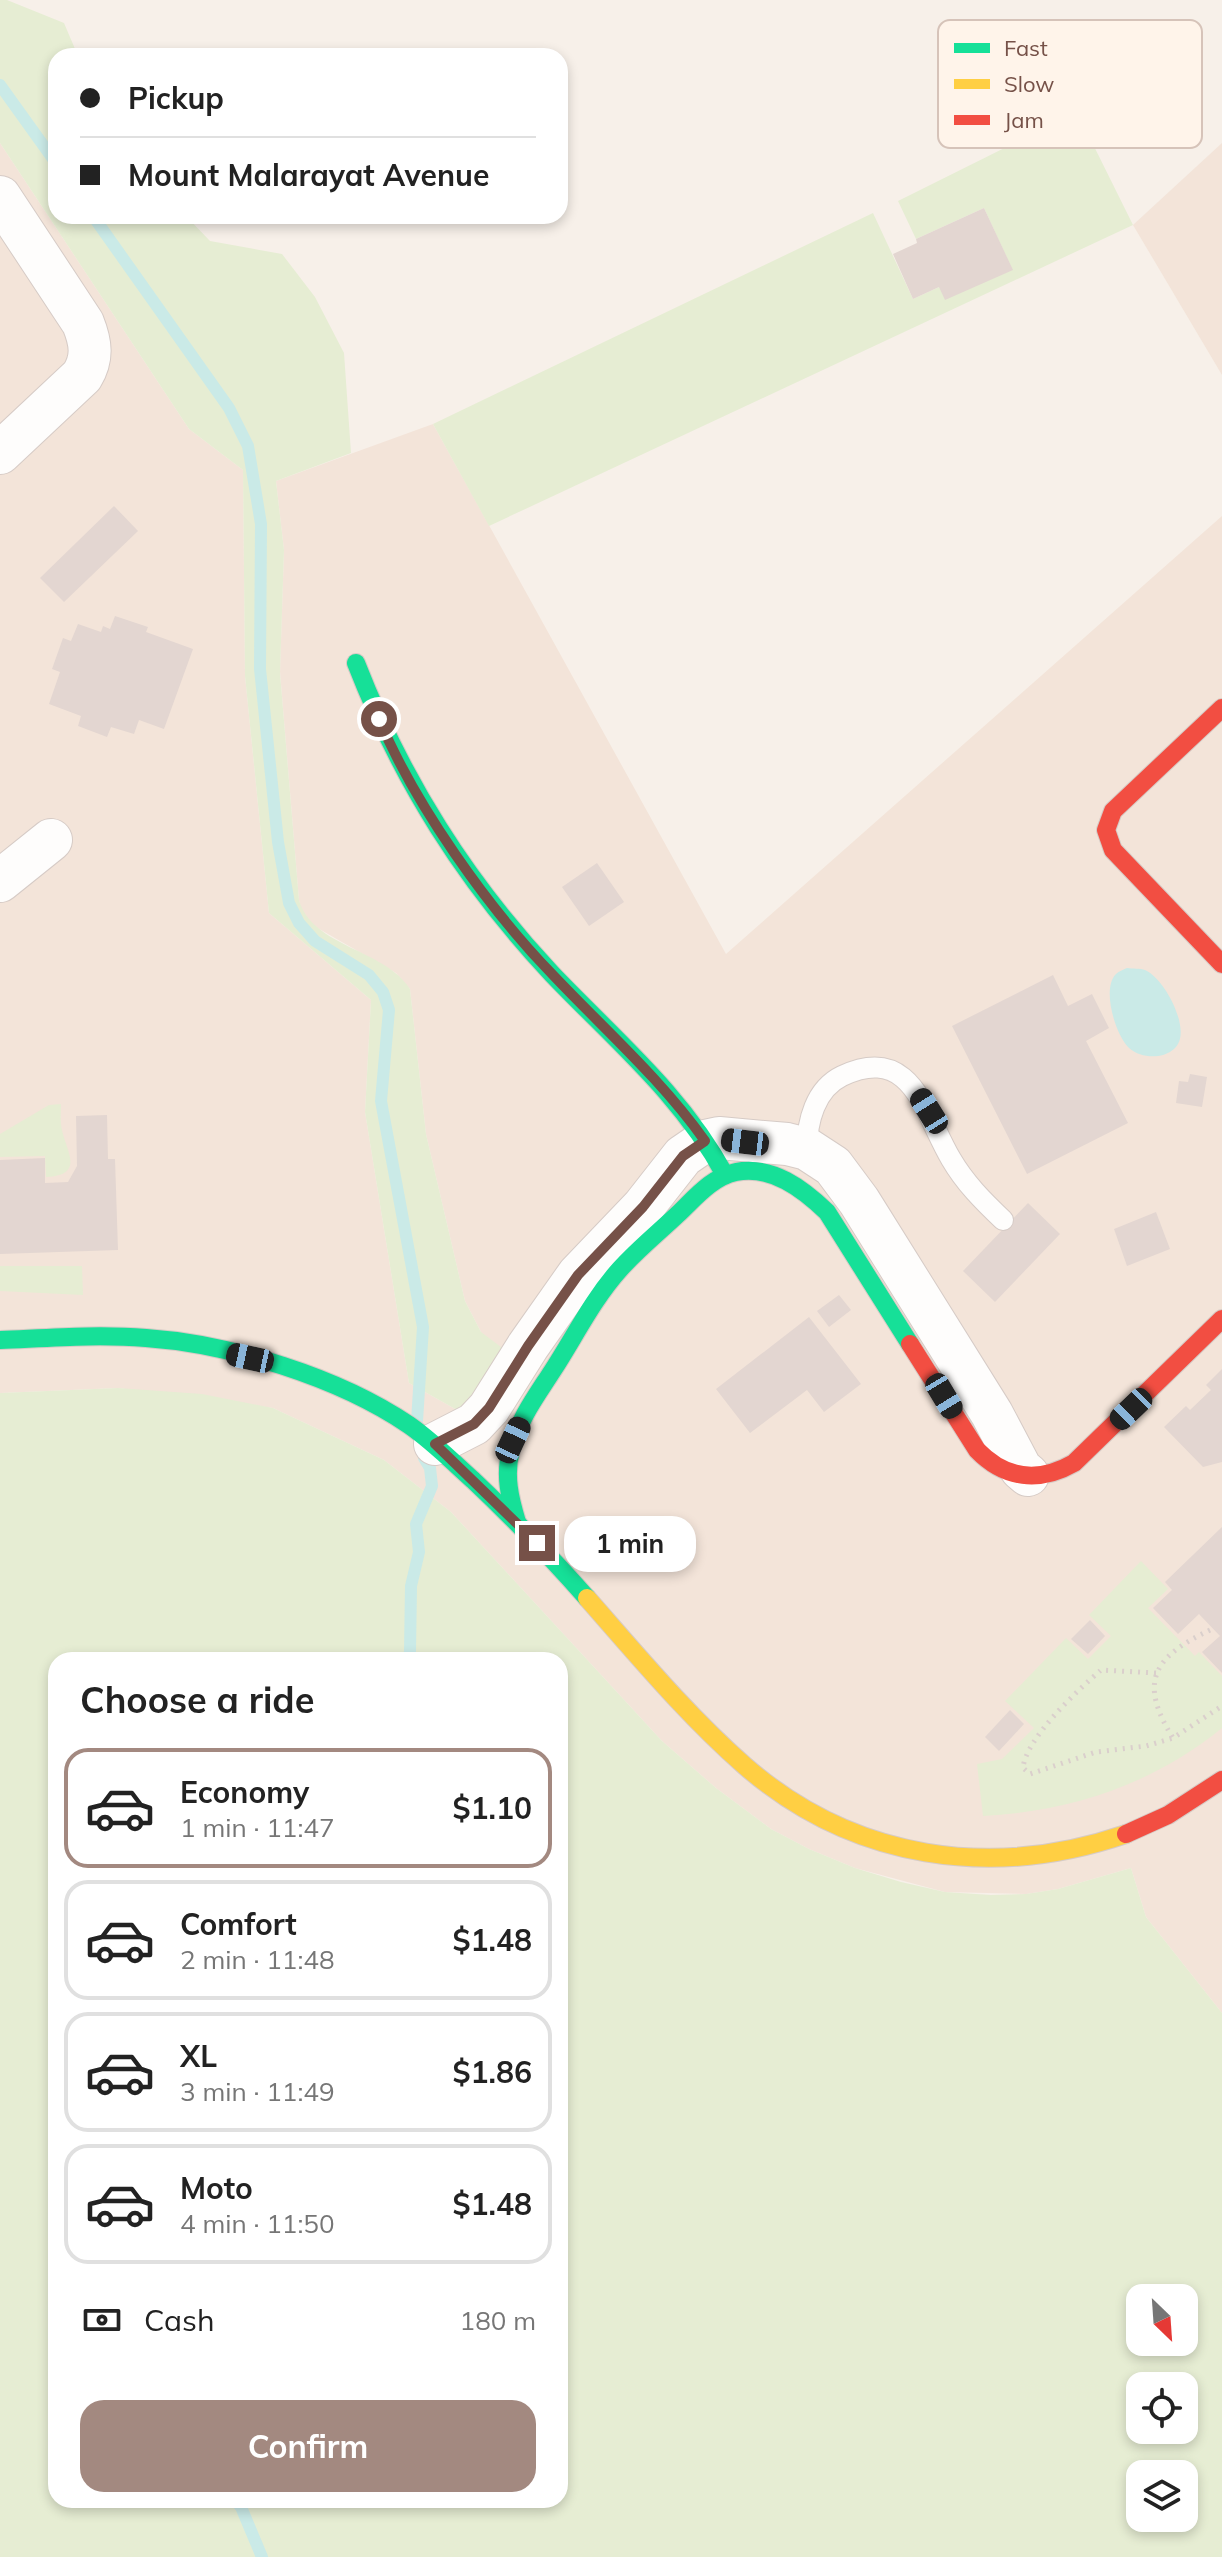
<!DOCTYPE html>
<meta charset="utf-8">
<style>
body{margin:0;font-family:Mulish,sans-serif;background:#f6f6f6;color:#222;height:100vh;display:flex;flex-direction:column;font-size:30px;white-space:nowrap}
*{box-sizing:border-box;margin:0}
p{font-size:26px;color:#767676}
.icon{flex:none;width:44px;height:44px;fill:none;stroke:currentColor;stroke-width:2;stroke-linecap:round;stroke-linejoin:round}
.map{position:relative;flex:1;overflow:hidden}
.drawer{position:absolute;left:48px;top:1652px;width:520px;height:856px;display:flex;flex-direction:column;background:#fff;border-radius:24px;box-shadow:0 4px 12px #0003}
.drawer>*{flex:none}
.banner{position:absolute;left:48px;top:48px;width:520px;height:176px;border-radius:24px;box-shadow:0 4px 12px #0003;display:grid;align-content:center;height:176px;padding:0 32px;background:#fff}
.needle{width:52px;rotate:155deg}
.tools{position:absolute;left:1126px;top:2284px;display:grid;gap:16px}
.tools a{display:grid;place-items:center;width:72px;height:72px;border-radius:16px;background:#fff;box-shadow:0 4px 12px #0003;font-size:40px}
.end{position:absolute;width:36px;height:36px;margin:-18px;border:10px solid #765148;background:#fff;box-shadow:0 0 0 4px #fff}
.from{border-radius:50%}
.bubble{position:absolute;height:56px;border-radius:24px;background:#fff;box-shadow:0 4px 12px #0003;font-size:26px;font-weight:700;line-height:56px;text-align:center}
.car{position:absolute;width:24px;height:48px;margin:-24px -12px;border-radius:10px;box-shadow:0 0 6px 2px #0007;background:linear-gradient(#222 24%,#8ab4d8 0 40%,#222 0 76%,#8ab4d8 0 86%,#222 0)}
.banner b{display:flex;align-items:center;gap:28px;height:76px;font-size:30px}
.banner b+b{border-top:2px solid #e0e0e0}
.banner i{width:20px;height:20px;background:#222}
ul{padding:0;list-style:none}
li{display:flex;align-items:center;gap:24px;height:120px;margin:0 16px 12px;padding:0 16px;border:4px solid #e0e0e0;border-radius:24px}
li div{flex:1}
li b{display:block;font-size:30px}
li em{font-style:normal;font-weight:700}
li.on{border-color:#a38980}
li>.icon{width:72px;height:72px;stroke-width:1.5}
h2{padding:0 32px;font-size:36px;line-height:96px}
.pay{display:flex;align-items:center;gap:20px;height:88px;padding:0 32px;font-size:30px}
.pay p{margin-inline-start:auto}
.button{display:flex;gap:16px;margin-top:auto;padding:16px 32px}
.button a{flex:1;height:92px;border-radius:24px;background:#a38980;color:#fff;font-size:32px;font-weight:700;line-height:92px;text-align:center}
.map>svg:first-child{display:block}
.residential{fill:#f3e4d9}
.green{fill:#e6edd3;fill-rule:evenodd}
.water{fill:#caeae7}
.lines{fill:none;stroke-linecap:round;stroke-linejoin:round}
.stream{stroke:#caeae7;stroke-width:12}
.building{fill:#e3d6d1}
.lane-casing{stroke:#d6cbc6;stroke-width:22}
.street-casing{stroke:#d6cbc6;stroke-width:44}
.fast-casing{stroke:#d6cbc6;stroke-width:20}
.slow-casing{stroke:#d6cbc6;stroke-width:20}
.jam-casing{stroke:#d6cbc6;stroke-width:20}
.path{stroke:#dacfcc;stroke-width:5;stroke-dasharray:2 6;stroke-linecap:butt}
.lane{stroke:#fefdfc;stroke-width:20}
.street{stroke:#fefdfc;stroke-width:42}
.fast{stroke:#16e098;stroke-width:18}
.slow{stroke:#ffcf43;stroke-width:18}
.jam{stroke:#f24e42;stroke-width:18}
.route{stroke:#765148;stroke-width:10}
.key{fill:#fff4ea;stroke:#d6c3b9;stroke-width:2}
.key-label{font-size:22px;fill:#765148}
</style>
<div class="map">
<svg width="1222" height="2557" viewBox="0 0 1222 2557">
<rect width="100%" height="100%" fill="#f7f0e9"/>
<g class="residential">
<path d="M0,143L189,429L243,470L245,676L269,913L371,1000L365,1112L409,1383L457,1410L481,1332L465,1301L426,1134L410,989L396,973L314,926L302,912L299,900L280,672L284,550L276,481L433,424L726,954L1222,516V2013L1146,1917L1131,1868L1058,1889L1026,1894L945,1892L855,1868L809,1849L771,1829L716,1788L662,1741L451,1512L384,1460L273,1408L118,1388L0,1393Z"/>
<path d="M1222,143V375L1133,225Z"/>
</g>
<g class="green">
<path d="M0,0H7L64,23L78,56H56V216H186L210,241L282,254L315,297L344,353L351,453L276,481L284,550L280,673L299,900C312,947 385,949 410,989L426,1134L465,1301L481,1332L505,1350L471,1403L457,1410L409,1383L365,1112L371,1000L269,913L245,676L243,470L189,429L0,143Z"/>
<path d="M1077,112L1133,225L489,526L433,424L873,213L913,299L939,287L1012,269L984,208L916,239L898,201Z"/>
<path d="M61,1104C61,1112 60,1122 62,1130C67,1153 85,1175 46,1177L45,1156L0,1157V1134L49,1105Z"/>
<path d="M0,1266H82L83,1295L0,1291Z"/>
<path d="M118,1388L202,1394L273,1408L384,1460L451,1512L662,1741L716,1788L771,1829L809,1849L855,1868L901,1882L945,1892L991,1895L1026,1894L1058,1889L1131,1868L1146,1917L1222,2013V2557H0V1393ZM560,1660V2500H56V1660ZM1140,2298H1184V2342H1140ZM1184,2386V2430H1140V2386ZM1184,2474V2518H1140V2474Z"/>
<path d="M1141,1561L1168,1589L1148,1608L1195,1656L1199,1652L1222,1676V1728C1151,1785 1073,1811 983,1816L977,1764L1002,1759L1034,1728L1005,1701L1066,1638L1088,1659L1111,1636L1089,1615Z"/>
</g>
<path class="water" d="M1127,968C1133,969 1140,968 1145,970C1164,978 1189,1025 1178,1044C1174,1051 1166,1055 1158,1056C1147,1057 1137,1055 1129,1048C1116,1036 1101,989 1116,974C1119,971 1123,970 1127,968Z"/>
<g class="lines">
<g class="stream">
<path d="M0,85L56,163"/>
<path d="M93,216L229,408L248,446L261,524L260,669L278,842L289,903L299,923L315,941L369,975L383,992L389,1010L381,1101L423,1327L417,1421"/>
<path d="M407,1660L410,1652L411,1586L419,1552L416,1524L432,1486L430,1468L424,1458"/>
<path d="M235,2500L241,2507L262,2557"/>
</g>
</g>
<g class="building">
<path d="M984,208L1013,270L945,300L939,287L913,299L893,254L917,243L916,239Z"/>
<path d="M114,506L138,531L64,602L40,578Z"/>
<path d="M115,616L148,627L146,632L193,649L164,729L139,720L134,734L111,727L107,737L78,726L81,716L49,704L60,672L52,669L63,638L71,641L78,624L101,632L103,626L110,629Z"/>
<path d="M597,863L624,902L589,926L562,887Z"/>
<path d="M1053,975L1068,1006L1092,994L1109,1028L1086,1041L1128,1123L1027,1174L952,1026Z"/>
<path d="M1190,1074L1207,1077L1202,1107L1176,1103L1179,1081L1188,1082Z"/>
<path d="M107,1115L108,1159H115L118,1250L0,1254V1160L45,1158V1183L68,1182L77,1166L76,1116Z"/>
<path d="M1028,1203L1060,1234L995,1302L963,1271Z"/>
<path d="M1156,1212L1170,1249L1127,1266L1114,1229Z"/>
<path d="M839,1295L851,1310L829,1327L817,1311Z"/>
<path d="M809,1317L861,1384L824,1412L807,1390L750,1433L716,1389Z"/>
<path d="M1222,1369V1462L1203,1467L1164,1427L1186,1406L1190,1410L1211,1390L1206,1385Z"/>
<path d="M1222,1527V1673L1202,1652L1220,1636L1199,1614L1178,1634L1153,1608L1172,1590L1165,1582Z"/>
<path d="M1090,1620L1105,1636L1088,1654L1071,1639Z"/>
<path d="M1010,1710L1024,1724L999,1751L985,1737Z"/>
</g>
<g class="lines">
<g class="lane-casing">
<path id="lane" d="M807,1149C807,1122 815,1089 842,1076C913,1043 924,1114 951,1159C965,1183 983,1201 1003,1220"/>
</g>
<g class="street-casing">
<g id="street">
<path d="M0,197L83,323C91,343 93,358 82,376L0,453"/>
<path d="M0,881L51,840"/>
<path d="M435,1444L474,1424L489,1408L528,1346L578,1275L643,1207L683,1156L705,1141L719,1138L787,1144L807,1149L833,1166L859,1201L992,1414L1021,1469L1028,1475"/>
</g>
</g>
<g class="fast-casing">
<g id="fast">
<path d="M356,663C402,781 465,881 552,974C614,1039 682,1095 725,1175"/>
<path d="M0,1340C48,1338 97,1334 146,1338C231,1344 338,1377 409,1425C432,1441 452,1461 473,1480C513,1518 551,1557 587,1598"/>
<path d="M517,1522C510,1499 504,1475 511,1450C518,1420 537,1395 553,1370C575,1336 593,1299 620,1269C638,1249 659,1232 678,1214C695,1198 712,1177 736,1172C772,1165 803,1189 827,1212L910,1344"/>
</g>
</g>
<g class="slow-casing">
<path id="slow" d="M587,1598C638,1656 687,1715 745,1766C853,1860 992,1880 1126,1834"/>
</g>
<g class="jam-casing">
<g id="jam">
<path d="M1222,708L1113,811L1106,830L1113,850L1222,964"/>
<path d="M910,1344L977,1450C1005,1479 1039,1483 1074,1463L1222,1319"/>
<path d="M1126,1834L1168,1815L1222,1780"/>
</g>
</g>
<g class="path">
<path d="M1210,1630C1153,1657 1138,1682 1173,1738L1222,1706"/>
<path d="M1156,1673L1101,1670C1078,1690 1026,1738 1023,1768L1030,1774L1096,1752L1146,1746L1173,1738"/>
</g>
<use href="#lane" class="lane"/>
<use href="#street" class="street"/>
<use href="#fast" class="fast"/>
<use href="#slow" class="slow"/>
<use href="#jam" class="jam"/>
</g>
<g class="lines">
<path class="route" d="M379,719C415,805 488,908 553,975C605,1030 661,1079 705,1141L683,1156L643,1207L578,1275L528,1346L489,1408L474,1424L435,1444L537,1543"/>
</g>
<rect x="938" y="20" width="264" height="128" rx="12" class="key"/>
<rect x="954" y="43" width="36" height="10" fill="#16e098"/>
<rect x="954" y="79" width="36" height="10" fill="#ffcf43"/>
<rect x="954" y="115" width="36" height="10" fill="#f24e42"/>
<g class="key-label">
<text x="1004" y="56">Fast</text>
<text x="1004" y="92">Slow</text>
<text x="1004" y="128">Jam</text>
</g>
</svg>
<div class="tools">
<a><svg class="needle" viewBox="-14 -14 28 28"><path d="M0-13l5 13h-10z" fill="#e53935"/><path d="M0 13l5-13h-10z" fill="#767676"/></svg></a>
<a><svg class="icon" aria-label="locate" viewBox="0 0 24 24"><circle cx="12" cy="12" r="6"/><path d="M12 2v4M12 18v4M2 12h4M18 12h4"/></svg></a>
<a><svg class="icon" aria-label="layers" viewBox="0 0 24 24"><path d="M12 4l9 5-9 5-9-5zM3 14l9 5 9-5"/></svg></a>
</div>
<i class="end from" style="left:379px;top:719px"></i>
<i class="end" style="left:537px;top:1543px"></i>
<div class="bubble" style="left:564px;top:1516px;width:132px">1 min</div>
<i class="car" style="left:929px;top:1111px;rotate:328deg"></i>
<i class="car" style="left:745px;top:1142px;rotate:277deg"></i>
<i class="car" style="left:250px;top:1358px;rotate:282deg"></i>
<i class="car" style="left:944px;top:1396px;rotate:149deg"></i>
<i class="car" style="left:1131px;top:1409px;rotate:226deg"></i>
<i class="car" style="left:513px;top:1440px;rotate:25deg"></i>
<div class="banner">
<b><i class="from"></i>Pickup</b>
<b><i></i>Mount Malarayat Avenue</b>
</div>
<section class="drawer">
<h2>Choose a ride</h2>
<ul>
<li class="on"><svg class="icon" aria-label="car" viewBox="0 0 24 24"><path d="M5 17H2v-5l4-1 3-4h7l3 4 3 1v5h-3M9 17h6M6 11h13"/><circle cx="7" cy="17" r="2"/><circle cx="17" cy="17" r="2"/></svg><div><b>Economy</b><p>1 min · 11:47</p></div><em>$1.10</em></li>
<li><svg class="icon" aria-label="car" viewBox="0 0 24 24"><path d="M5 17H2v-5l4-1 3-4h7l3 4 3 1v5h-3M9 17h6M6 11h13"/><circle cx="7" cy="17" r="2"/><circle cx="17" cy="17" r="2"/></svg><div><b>Comfort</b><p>2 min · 11:48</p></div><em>$1.48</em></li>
<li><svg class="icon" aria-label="car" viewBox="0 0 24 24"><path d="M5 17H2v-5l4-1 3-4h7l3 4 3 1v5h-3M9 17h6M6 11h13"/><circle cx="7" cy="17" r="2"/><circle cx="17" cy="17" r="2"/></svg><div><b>XL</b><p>3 min · 11:49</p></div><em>$1.86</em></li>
<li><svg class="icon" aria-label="car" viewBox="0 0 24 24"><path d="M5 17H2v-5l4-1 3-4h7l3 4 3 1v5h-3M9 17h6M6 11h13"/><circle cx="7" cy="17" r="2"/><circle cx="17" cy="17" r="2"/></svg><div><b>Moto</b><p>4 min · 11:50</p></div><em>$1.48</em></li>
</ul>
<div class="pay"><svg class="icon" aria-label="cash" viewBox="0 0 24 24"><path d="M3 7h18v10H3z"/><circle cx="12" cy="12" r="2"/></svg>Cash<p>180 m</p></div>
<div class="button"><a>Confirm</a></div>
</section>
</div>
